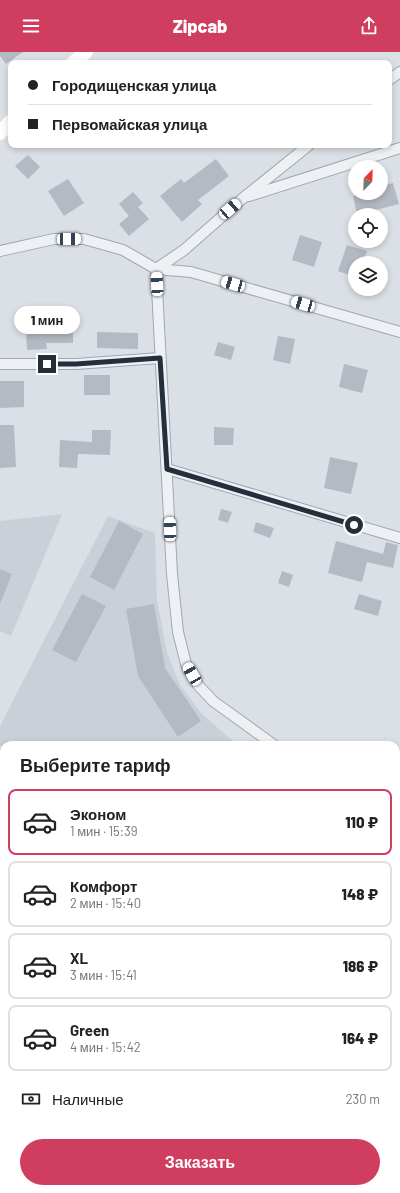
<!DOCTYPE html>
<html lang="ru">
<meta charset="utf-8">
<style>
body{margin:0;font-family:Barlow,sans-serif;background:#f2f2f2;color:#222;height:100vh;display:flex;flex-direction:column;font-size:15px;white-space:nowrap}
*{box-sizing:border-box;margin:0}
p{font-size:13px;color:#767676}
.icon{flex:none;width:22px;height:22px;fill:none;stroke:currentColor;stroke-width:2;stroke-linecap:round;stroke-linejoin:round}
.map{position:relative;flex:1;overflow:hidden}
.panel{position:absolute;left:0px;top:689px;width:400px;height:452px;display:flex;flex-direction:column;background:#fff;border-radius:12px 12px 0 0;box-shadow:0 2px 6px #0003}
.panel>*{flex:none}
.banner{position:absolute;left:8px;top:8px;width:384px;height:88px;border-radius:8px;box-shadow:0 2px 6px #0003;display:grid;align-content:center;height:88px;padding:0 20px;background:#fff}
.needle{width:26px;rotate:23deg}
.controls{position:absolute;left:348px;top:108px;display:grid;gap:8px}
.controls a{display:grid;place-items:center;width:40px;height:40px;border-radius:50%;background:#fff;box-shadow:0 2px 6px #0003;font-size:20px}
.end{position:absolute;width:18px;height:18px;margin:-9px;border:5px solid #252f3c;background:#fff;box-shadow:0 0 0 2px #fff}
.from{border-radius:50%}
.bubble{position:absolute;height:28px;border-radius:14px;background:#fff;box-shadow:0 2px 6px #0003;font-size:13px;font-weight:800;line-height:28px;text-align:center}
.car{position:absolute;width:12px;height:24px;margin:-12px -6px;border-radius:5px;box-shadow:0 0 3px 1px #0007;background:linear-gradient(#fff 24%,#345 0 40%,#fff 0 76%,#345 0 86%,#fff 0)}
.banner b{display:flex;align-items:center;gap:14px;height:38px;font-size:15px}
.banner b+b{border-top:1px solid #e0e0e0}
.banner i{width:10px;height:10px;background:#222}
ul{padding:0;list-style:none}
li{display:flex;align-items:center;gap:12px;height:66px;margin:0 8px 6px;padding:0 12px;border:2px solid #e0e0e0;border-radius:8px}
li div{flex:1}
li b{display:block;font-size:15px}
li em{font-style:normal;font-weight:800}
li.selected{border-color:#cf3d5f}
li>.icon{width:36px;height:36px;stroke-width:1.5}
h2{padding:0 20px;font-size:18px;line-height:48px}
.pay{display:flex;align-items:center;gap:10px;height:44px;padding:0 20px;font-size:15px}
.pay p{margin-inline-start:auto}
.primary-button{display:flex;gap:8px;margin-top:auto;padding:8px 20px}
.primary-button a{flex:1;height:46px;border-radius:24px;background:#cf3d5f;color:#fff;font-size:16px;font-weight:800;line-height:46px;text-align:center}
header{display:flex;justify-content:space-between;align-items:center;height:52px;padding:0 20px;background:#cf3d5f;color:#fff;font-size:18px;font-weight:800}
.map>svg:first-child{display:block}
.built{fill:#c9d0d8}
.building{fill:#b3bac3}
.lines{fill:none;stroke-linecap:round;stroke-linejoin:round}
.street-casing{stroke:#a1a7b0;stroke-width:12}
.street{stroke:#eef1f4;stroke-width:10}
.secondary{stroke:#fff;stroke-width:14}
.route{stroke:#252f3c;stroke-width:5}
</style>
<header><svg class="icon" aria-label="menu" viewBox="0 0 24 24"><path d="M4 6h16M4 12h16M4 18h16"/></svg>Zipcab<svg class="icon" aria-label="share" viewBox="0 0 24 24"><path d="M12 15V3M7 8l5-5 5 5M5 13v7h14v-7"/></svg></header>
<div class="map">
<svg width="400" height="1141" viewBox="0 0 400 1141">
<rect width="100%" height="100%" fill="#dbe0e6"/>
<g class="built">
<path d="M62,462L11,584L0,579V469Z"/>
<path d="M108,464L155,481L157,548L167,601L180,633L201,661L237,693H4V696L0,694V674Z"/>
</g>
<g class="building">
<path d="M0,0H23L6,12L0,4Z"/>
<path d="M28,103L40,115L28,127L15,114Z"/>
<path d="M216,107L229,124L198,148L202,152L182,170L160,144L181,127L184,131Z"/>
<path d="M68,127L84,151L64,164L48,139Z"/>
<path d="M393,131L399,152L372,159L373,163H357L353,144L365,141H381V134Z"/>
<path d="M133,140L143,151L138,155L149,167L129,184L119,172L129,164L119,152Z"/>
<path d="M300,183L322,190L314,215L292,208Z"/>
<path d="M347,193L367,199L363,211H355V225L338,219Z"/>
<path d="M60,270H73V291H46L47,297L27,298L26,277L60,276Z"/>
<path d="M97,280L138,281V297L97,296Z"/>
<path d="M278,284L295,287L290,312L273,308Z"/>
<path d="M218,290L235,295L231,308L214,303Z"/>
<path d="M344,312L368,318L362,341L339,335Z"/>
<rect x="84" y="323" width="26" height="20"/>
<path d="M0,329H24V355L0,356Z"/>
<path d="M0,373H14L16,415L0,416Z"/>
<path d="M214,375L234,376L233,393H214Z"/>
<path d="M92,378H111L110,403L78,402L77,416L59,415L60,388L92,390Z"/>
<path d="M330,405L358,411L351,442L324,436Z"/>
<path d="M221,457L232,460L228,471L218,468Z"/>
<path d="M119,469L143,482L114,538L90,525Z"/>
<path d="M256,470L274,476L270,486L253,480Z"/>
<path d="M336,489L383,502L386,490L398,493L393,516L367,510L362,530L328,521Z"/>
<path d="M0,517L12,522L0,552Z"/>
<path d="M282,519L293,523L289,535L278,531Z"/>
<path d="M82,542L106,554L76,610L52,598Z"/>
<path d="M359,542L382,549L378,564L354,557Z"/>
<path d="M154,552L165,616L201,669L178,685L138,624L126,557Z"/>
</g>
<g class="lines">
<g class="street-casing">
<g id="street">
<path d="M389,28L400,20"/>
<path d="M249,144L400,96"/>
<path d="M0,199L54,187H84L123,198L156,217L191,220L400,280"/>
<path d="M156,217L172,522L178,580L186,612L198,633L213,649L274,693"/>
<path d="M156,217L184,198L242,147L309,93"/>
<path d="M0,312H76L160,306"/>
<path d="M167,417L400,486"/>
<path d="M396,810L400,814"/>
</g>
</g>
<use href="#street" class="street"/>
<g class="secondary">
<path d="M73,11L86,0"/>
<path d="M0,81L11,69"/>
</g>
</g>
<g class="lines">
<path class="route" d="M47,312H76L160,306L167,417L354,473"/>
</g>
</svg>
<div class="controls">
<a><svg class="needle" viewBox="-14 -14 28 28"><path d="M0-13l5 13h-10z" fill="#e53935"/><path d="M0 13l5-13h-10z" fill="#767676"/></svg></a>
<a><svg class="icon" aria-label="locate" viewBox="0 0 24 24"><circle cx="12" cy="12" r="6"/><path d="M12 2v4M12 18v4M2 12h4M18 12h4"/></svg></a>
<a><svg class="icon" aria-label="layers" viewBox="0 0 24 24"><path d="M12 4l9 5-9 5-9-5zM3 14l9 5 9-5"/></svg></a>
</div>
<i class="end from" style="left:354px;top:473px"></i>
<i class="end" style="left:47px;top:312px"></i>
<div class="bubble" style="left:14px;top:254px;width:66px">1 мин</div>
<i class="car" style="left:230px;top:157px;rotate:49deg"></i>
<i class="car" style="left:69px;top:187px;rotate:89deg"></i>
<i class="car" style="left:157px;top:232px;rotate:357deg"></i>
<i class="car" style="left:233px;top:232px;rotate:286deg"></i>
<i class="car" style="left:303px;top:252px;rotate:286deg"></i>
<i class="car" style="left:170px;top:477px;rotate:358deg"></i>
<i class="car" style="left:192px;top:622px;rotate:330deg"></i>
<div class="banner">
<b><i class="from"></i>Городищенская улица</b>
<b><i></i>Первомайская улица</b>
</div>
<section class="panel">
<h2>Выберите тариф</h2>
<ul>
<li class="selected"><svg class="icon" aria-label="car" viewBox="0 0 24 24"><path d="M5 17H2v-5l4-1 3-4h7l3 4 3 1v5h-3M9 17h6M6 11h13"/><circle cx="7" cy="17" r="2"/><circle cx="17" cy="17" r="2"/></svg><div><b>Эконом</b><p>1 мин · 15:39</p></div><em>110 ₽</em></li>
<li><svg class="icon" aria-label="car" viewBox="0 0 24 24"><path d="M5 17H2v-5l4-1 3-4h7l3 4 3 1v5h-3M9 17h6M6 11h13"/><circle cx="7" cy="17" r="2"/><circle cx="17" cy="17" r="2"/></svg><div><b>Комфорт</b><p>2 мин · 15:40</p></div><em>148 ₽</em></li>
<li><svg class="icon" aria-label="car" viewBox="0 0 24 24"><path d="M5 17H2v-5l4-1 3-4h7l3 4 3 1v5h-3M9 17h6M6 11h13"/><circle cx="7" cy="17" r="2"/><circle cx="17" cy="17" r="2"/></svg><div><b>XL</b><p>3 мин · 15:41</p></div><em>186 ₽</em></li>
<li><svg class="icon" aria-label="car" viewBox="0 0 24 24"><path d="M5 17H2v-5l4-1 3-4h7l3 4 3 1v5h-3M9 17h6M6 11h13"/><circle cx="7" cy="17" r="2"/><circle cx="17" cy="17" r="2"/></svg><div><b>Green</b><p>4 мин · 15:42</p></div><em>164 ₽</em></li>
</ul>
<div class="pay"><svg class="icon" aria-label="cash" viewBox="0 0 24 24"><path d="M3 7h18v10H3z"/><circle cx="12" cy="12" r="2"/></svg>Наличные<p>230 m</p></div>
<div class="primary-button"><a>Заказать</a></div>
</section>
</div>
